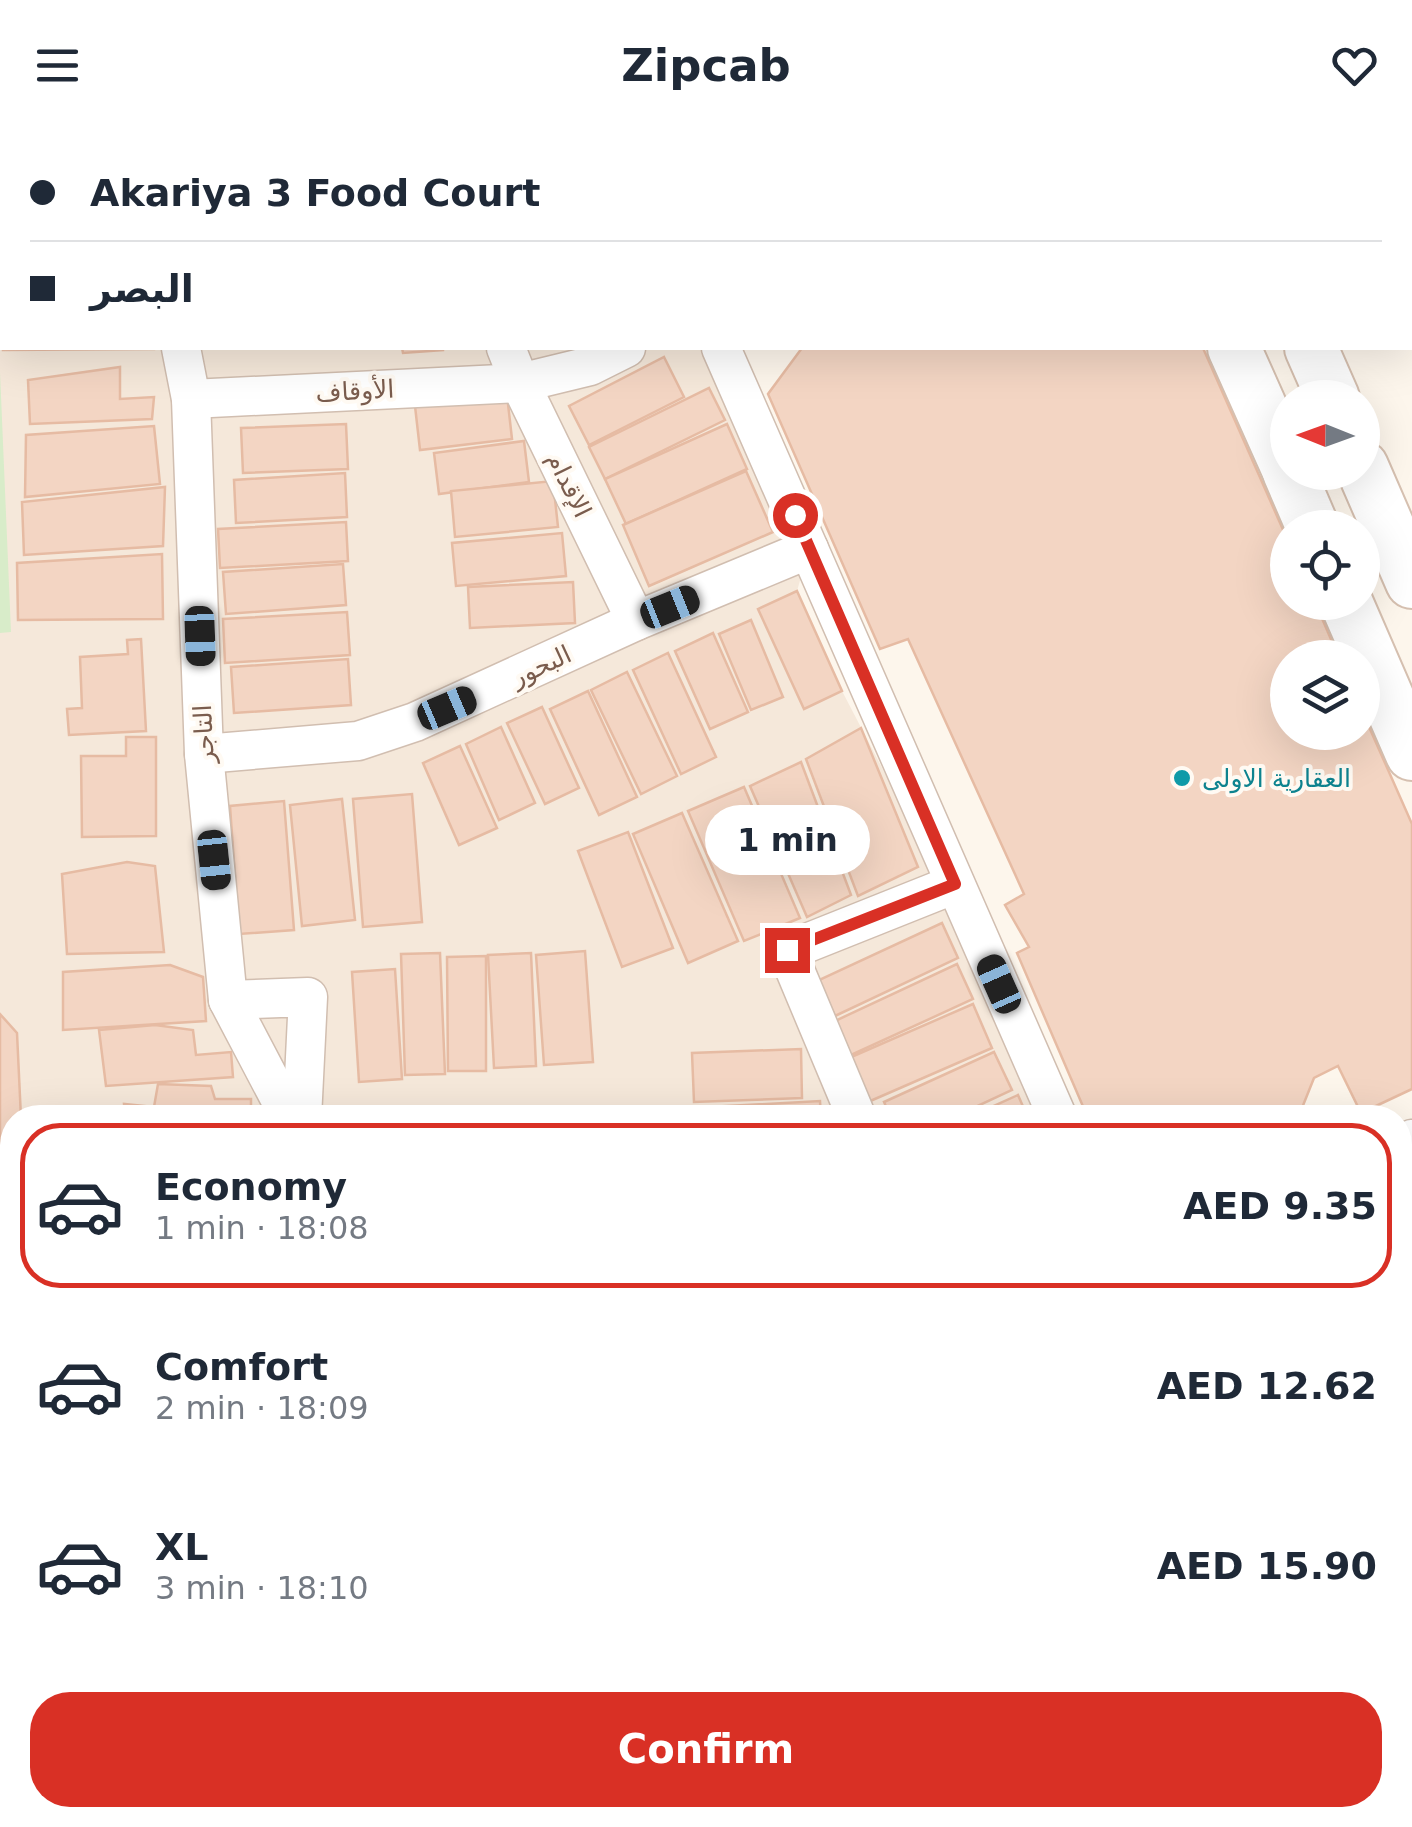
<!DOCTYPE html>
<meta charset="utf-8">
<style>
body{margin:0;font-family:"DejaVu Sans","Noto Naskh Arabic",sans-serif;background:#f2f2f3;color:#1f2937;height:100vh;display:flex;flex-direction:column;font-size:38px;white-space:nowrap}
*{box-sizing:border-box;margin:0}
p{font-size:32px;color:#747a83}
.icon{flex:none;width:55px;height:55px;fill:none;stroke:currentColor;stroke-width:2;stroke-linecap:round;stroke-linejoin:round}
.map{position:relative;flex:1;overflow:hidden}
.side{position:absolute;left:0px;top:975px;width:1412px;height:722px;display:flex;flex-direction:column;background:#fff;border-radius:40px 40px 0 0;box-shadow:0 10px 40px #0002}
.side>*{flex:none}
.hud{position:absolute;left:0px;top:0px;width:1412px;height:220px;box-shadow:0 10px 40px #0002;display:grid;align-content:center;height:220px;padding:0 30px;background:#fff}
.needle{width:65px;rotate:271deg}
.controls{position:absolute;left:1270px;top:250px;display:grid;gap:20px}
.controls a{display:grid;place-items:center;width:110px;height:110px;border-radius:50%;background:#fff;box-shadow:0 10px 40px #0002;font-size:50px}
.end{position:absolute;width:45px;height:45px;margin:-22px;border:12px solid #d93025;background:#fff;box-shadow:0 0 0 5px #fff}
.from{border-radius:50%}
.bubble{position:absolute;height:70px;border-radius:35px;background:#fff;box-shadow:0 10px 40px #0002;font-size:32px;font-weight:600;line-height:70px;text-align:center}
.car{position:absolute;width:30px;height:60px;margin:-30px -15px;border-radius:12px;box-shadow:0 0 8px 2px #0007;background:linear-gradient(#222 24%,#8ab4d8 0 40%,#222 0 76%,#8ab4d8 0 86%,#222 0)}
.hud b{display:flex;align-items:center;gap:35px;height:95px;font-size:38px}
.hud b+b{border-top:2px solid #e0e1e3}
.hud i{width:25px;height:25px;background:#1f2937}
ul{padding:18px 0 0;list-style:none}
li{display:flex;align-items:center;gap:30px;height:165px;margin:0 20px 15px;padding:0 10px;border:5px solid transparent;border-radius:40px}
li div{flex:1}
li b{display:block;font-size:38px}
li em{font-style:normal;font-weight:600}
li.on{border-color:#d93025}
li>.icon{width:90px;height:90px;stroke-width:1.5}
.cta{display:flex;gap:20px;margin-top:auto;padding:20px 30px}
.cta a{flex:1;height:115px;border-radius:40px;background:#d93025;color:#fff;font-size:40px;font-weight:600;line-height:115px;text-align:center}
header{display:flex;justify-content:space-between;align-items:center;height:130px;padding:0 30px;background:#fff;font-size:45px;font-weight:600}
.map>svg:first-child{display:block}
.residential{fill:#f5e8da}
.green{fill:#d8ecc9}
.building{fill:#f3d5c3;stroke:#e6bba3;stroke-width:2.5}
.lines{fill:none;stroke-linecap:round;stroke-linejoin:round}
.lane-casing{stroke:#d1beb0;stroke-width:24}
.street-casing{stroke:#d1beb0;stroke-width:41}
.secondary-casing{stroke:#d6c0b0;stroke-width:56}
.lane{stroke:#fff;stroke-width:20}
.street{stroke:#fff;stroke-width:38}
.secondary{stroke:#fff;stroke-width:52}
.route{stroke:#d93025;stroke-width:12}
.culture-dot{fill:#0f9aa8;stroke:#fffaf3;stroke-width:4}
.labels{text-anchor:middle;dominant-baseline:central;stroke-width:8;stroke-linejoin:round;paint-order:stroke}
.street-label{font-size:25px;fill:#7a5c4d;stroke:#fffaf3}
.culture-label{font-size:25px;fill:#0d838f;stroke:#fffaf3;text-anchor:start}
</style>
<header><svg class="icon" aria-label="menu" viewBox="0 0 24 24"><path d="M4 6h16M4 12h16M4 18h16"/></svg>Zipcab<svg class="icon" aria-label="heart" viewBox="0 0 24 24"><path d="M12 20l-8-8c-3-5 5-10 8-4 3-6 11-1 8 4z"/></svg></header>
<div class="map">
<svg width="1412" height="1697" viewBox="0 0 1412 1697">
<rect width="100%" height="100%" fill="#fdf6ec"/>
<path class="residential" d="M0,0H616L617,2H2V218H713L809,419L797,461L842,561L966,799L1055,987L12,988V1685H1081L1058,1697H0Z"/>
<path class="green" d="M0,242L11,502L0,503Z"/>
<g class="building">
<path d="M0,0L91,2H2L0,127Z"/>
<rect x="193" y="0" width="161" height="2"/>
<path d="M529,0H587L589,2H524Z"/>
<path d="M1313,0H1412V40L1410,2Z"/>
<path d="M1410,94H1412L1410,207Z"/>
<path d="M3,218H154V219L3,220Z"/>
<path d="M402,218H443V220L403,223Z"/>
<path d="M802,218H1203L1288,411V472H1315L1339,528H1288V602H1362V581L1412,694V959L1361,983L1338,936L1314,948L1298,988H1088L1017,823L1029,817L1005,775L1024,764L908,509L880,519L768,264Z"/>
<path d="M664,227L684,267L589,315L569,276Z"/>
<path d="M120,237V269L154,267L152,289L30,294L28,250Z"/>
<path d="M709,258L725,290L605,349L589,317Z"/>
<path d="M507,265L512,309L420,320L415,276Z"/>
<path d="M346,294L348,339L243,343L241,298Z"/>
<path d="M727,294L747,339L626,394L605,349Z"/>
<path d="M154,296L160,354L25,367L26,305Z"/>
<path d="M524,311L529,352L439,364L434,323Z"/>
<path d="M746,341L773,402L649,456L623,395Z"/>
<path d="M345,343L347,387L236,393L234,350Z"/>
<path d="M553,351L558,397L455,407L451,361Z"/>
<path d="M165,357L163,416L24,425L22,372Z"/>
<path d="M346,392L348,431L220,438L218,399Z"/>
<path d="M562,403L566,446L456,456L452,413Z"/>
<path d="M162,424L163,489L18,490L17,433Z"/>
<path d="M343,434L346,475L226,484L223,442Z"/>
<path d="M573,452L575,493L470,498L468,457Z"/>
<path d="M797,461L842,561L804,579L758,479Z"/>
<path d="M347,482L350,525L225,533L223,489Z"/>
<path d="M751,490L783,567L751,580L719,504Z"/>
<path d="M713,503L748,582L710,599L675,521Z"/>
<path d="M141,509L146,601L69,605L67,579L82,578L80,527L128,524L127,510Z"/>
<path d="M668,523L716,627L681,644L633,540Z"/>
<path d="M348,529L351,575L234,583L231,537Z"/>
<path d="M627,542L677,646L641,664L591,560Z"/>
<path d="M588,561L637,667L599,685L550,579Z"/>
<path d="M542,577L579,658L545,674L507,593Z"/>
<path d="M501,597L535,673L499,690L466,614Z"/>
<path d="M861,598L918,737L858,766L806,629Z"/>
<path d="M126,607H156V706L82,707L81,626H126Z"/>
<path d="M460,616L497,698L459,715L423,633Z"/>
<path d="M801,632L851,765L807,787L750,656Z"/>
<path d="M744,657L800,788L744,811L688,681Z"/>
<path d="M412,664L422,792L363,797L353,669Z"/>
<path d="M342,669L355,790L302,796L290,675Z"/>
<path d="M284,671L294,800L239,804L230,676Z"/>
<path d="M682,683L738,811L688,833L633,704Z"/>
<path d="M628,702L673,818L622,837L578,721Z"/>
<path d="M127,732L155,736L164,822L67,824L62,744Z"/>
<path d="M942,793L958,828L835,886L819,850Z"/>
<path d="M585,821L593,932L544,935L536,825Z"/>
<path d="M440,823L445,944L405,945L401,824Z"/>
<path d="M531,823L536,936L494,938L488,825Z"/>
<path d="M486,826V941H448L447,827Z"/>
<path d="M957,834L973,869L851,925L835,891Z"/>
<path d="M170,835L203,847L206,891L63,900V842Z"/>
<path d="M395,839L402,949L359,952L352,842Z"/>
<path d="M973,874L992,918L868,972L849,928Z"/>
<path d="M0,884L17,903L21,988H12V1095L0,1096Z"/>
<path d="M155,895L193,900L196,925L231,922L233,947L106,956L99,900Z"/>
<path d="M801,919L802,968L694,972L692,923Z"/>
<path d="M994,922L1012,960L952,988H891L884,972Z"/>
<path d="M158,954L211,956L215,969H251V988H125L124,974L154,977Z"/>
<path d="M1018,965L1028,988H967Z"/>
<path d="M820,971L821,988H710L709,977Z"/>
<path d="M1412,1056V1208L1400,1179V1061Z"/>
<path d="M11,1220L12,1313L0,1318V1225Z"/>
<path d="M1412,1271V1697H1147L1171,1685H1400V1302Z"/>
<path d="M12,1326V1430L0,1435V1332Z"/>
<path d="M12,1440V1539L0,1544V1446Z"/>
<path d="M133,1685H324L325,1697H133Z"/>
<path d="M381,1685H469V1686L381,1687Z"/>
<path d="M566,1685H579L585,1697H541Z"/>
<path d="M643,1685H788L771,1692L773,1697H648Z"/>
<path d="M925,1685H982L986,1695L930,1697Z"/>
</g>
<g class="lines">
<g class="lane-casing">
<path id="lane" d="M630,0L631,2"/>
</g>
<g class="street-casing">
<g id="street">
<path d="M130,0L131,2"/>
<path d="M421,0L422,2"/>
<path d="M181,218L191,269L204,624L228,870L290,988"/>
<path d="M506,218L520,253L636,491"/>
<path d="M721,218L1058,988"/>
<path d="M191,269L520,253L590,236L626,218"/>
<path d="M204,624L358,611L415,592L636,491L809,419"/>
<path d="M228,870L308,867L302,988"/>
<path d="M857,988L787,821L955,754"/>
<path d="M1400,1015L1412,1009"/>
<path d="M0,1578H12"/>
<path d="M1111,1697L1138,1685"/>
</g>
</g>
<g class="secondary-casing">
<g id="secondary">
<path d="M1138,0L1139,2"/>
<path d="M1217,0L1218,2"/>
<path d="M1234,218L1288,339"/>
<path d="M1311,218L1333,268"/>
<path d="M1362,337L1412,452"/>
<path d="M1289,342L1313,398"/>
<path d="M1346,472L1412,624"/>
</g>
</g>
<use href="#lane" class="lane"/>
<use href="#street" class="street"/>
<use href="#secondary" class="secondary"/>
</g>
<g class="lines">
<path class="route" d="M787,820L955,754L795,385"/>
</g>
<circle class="culture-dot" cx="1182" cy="648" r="10"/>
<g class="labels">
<g class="street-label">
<text transform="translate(355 261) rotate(-3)">الأوقاف</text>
<text transform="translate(569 355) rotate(64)">الإقدام</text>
<text transform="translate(541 536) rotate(-25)">البحور</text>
<text transform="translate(204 604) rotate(-93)">التاجر</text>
</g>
<g class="culture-label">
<text x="1202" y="648">العقارية الاولى</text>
</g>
</g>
</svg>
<div class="controls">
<a><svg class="needle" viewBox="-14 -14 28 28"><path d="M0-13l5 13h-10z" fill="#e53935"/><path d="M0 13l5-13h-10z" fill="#747a83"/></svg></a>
<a><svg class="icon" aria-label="locate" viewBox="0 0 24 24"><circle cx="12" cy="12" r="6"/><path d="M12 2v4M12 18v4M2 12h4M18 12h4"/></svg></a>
<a><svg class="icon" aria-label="layers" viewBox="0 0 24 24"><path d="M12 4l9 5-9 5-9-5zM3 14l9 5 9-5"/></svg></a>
</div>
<i class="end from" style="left:795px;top:385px"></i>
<i class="end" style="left:787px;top:820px"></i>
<div class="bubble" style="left:705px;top:675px;width:165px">1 min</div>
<i class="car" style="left:670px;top:477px;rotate:68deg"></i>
<i class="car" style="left:200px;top:506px;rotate:178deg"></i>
<i class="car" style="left:447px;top:578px;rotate:67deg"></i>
<i class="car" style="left:214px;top:730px;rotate:174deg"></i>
<i class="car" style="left:999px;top:854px;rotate:336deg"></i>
<div class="hud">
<b><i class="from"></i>Akariya 3 Food Court</b>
<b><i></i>البصر</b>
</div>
<section class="side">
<ul>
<li class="on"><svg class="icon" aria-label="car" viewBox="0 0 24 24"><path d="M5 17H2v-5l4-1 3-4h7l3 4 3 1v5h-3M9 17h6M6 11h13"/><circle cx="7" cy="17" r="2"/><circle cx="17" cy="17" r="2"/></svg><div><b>Economy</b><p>1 min · 18:08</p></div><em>AED 9.35</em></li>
<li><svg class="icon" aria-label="car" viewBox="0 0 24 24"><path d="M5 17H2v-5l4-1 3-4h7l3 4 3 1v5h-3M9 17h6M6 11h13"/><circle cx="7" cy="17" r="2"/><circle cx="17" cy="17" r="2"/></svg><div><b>Comfort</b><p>2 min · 18:09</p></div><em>AED 12.62</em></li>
<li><svg class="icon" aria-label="car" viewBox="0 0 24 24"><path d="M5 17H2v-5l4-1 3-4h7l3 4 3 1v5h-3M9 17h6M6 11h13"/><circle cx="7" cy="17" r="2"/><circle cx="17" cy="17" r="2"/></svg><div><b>XL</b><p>3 min · 18:10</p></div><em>AED 15.90</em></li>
</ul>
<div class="cta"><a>Confirm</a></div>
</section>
</div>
